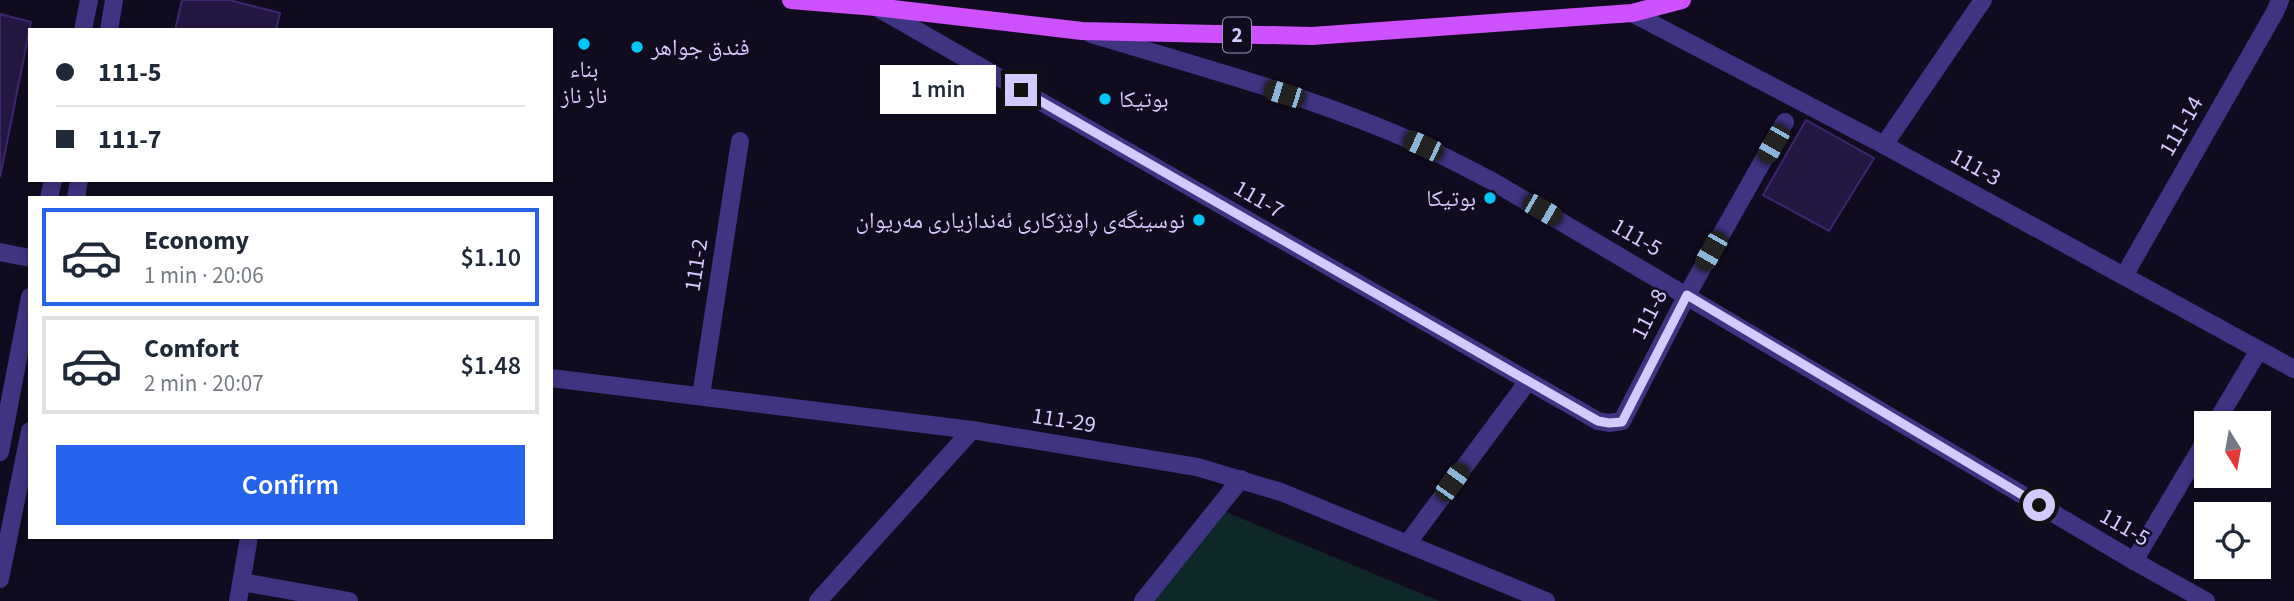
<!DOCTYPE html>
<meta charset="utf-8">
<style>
body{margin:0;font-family:"Source Sans 3","Noto Naskh Arabic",sans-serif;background:#f6f6f7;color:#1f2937;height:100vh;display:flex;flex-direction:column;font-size:26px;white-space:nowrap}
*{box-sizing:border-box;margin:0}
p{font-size:23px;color:#747a83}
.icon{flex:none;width:38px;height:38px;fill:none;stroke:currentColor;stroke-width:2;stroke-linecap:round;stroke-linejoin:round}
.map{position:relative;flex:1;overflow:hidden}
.drawer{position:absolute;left:28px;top:196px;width:525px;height:343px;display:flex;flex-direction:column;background:#fff;border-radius:0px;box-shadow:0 4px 10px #0003}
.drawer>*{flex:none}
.top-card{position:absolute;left:28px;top:28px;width:525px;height:154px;border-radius:0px;box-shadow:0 4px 10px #0003;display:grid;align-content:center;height:154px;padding:0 28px;background:#fff}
.needle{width:46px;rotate:169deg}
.controls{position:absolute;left:2194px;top:411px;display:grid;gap:14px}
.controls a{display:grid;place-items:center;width:77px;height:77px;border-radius:0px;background:#fff;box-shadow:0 4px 10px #0003;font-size:35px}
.end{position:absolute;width:32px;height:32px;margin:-16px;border:9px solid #d5caff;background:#111;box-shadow:0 0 0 4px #111}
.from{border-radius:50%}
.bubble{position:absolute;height:49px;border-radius:0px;background:#fff;box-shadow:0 4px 10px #0003;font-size:23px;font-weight:600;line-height:49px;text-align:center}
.car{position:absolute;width:21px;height:42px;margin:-21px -10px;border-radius:9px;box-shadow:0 0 5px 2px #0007;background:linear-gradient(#222 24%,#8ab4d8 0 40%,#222 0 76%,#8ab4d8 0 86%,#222 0)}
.top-card b{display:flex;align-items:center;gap:24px;height:66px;font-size:26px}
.top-card b+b{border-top:2px solid #e0e1e3}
.top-card i{width:18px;height:18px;background:#1f2937}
ul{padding:12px 0 0;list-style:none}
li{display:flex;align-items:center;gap:21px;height:98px;margin:0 14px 10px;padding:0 14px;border:4px solid #e0e1e3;border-radius:0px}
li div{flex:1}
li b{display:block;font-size:26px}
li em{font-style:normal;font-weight:600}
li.on{border-color:#2563eb}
li>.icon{width:63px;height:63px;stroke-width:1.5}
.primary-button{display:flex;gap:14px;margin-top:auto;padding:14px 28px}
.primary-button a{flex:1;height:80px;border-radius:0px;background:#2563eb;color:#fff;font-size:28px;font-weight:600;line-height:80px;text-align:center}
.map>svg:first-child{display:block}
.green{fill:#0e282a}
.building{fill:#231741;stroke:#3c276f;stroke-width:2}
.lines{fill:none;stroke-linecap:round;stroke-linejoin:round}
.minor{stroke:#3e3481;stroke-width:18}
.major{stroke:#ce51ff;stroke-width:18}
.route{stroke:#d5caff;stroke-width:9}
.poi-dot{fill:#00c5f5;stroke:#110b20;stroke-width:2.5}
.labels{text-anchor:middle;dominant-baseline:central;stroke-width:5;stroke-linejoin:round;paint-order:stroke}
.shield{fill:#110b20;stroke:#9a91bc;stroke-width:2}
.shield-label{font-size:21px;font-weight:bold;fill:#d5caff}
.poi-label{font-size:23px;fill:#d5caff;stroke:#110b20;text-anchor:start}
.street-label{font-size:23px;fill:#d5caff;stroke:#110b20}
</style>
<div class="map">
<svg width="2294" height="601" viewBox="0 0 2294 601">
<rect width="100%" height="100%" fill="#110b20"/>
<path class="green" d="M1214,507L1439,601H1150Z"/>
<g class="building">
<path d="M182,0H229L280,13L276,30H175Z"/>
<path d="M0,14L31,22L0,177Z"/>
<path d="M1806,120L1874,158L1829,231L1763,195Z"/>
</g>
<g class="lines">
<g class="minor">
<path d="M876,7L1598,421L1609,423L1622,421L1687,295L1785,122"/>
<path d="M1632,13L1884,145L2294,369"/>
<path d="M83,30L89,0"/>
<path d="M109,30L114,0"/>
<path d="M1091,34C1190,64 1291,91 1386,130C1422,144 1457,163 1492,181L2134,561L2206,601"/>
<path d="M1884,145L1983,0"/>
<path d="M49,198L53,180"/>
<path d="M76,198L79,180"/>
<path d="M0,252L30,258"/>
<path d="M2124,276L2275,12L2280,0"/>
<path d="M551,378L972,430L1197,467L1281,492L1546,601"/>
<path d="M701,396L740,141"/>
<path d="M2215,424L2259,350"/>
<path d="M0,452L30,297"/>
<path d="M1407,544L1528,381"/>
<path d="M2134,561L2207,438"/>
<path d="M0,579L30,431"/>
<path d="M242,582L349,601"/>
<path d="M238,601L249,537"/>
<path d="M818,601L972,430"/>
<path d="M1143,601L1241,479"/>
</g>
<path class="major" d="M791,0L876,7L1082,31L1312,36L1632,13L1682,0"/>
</g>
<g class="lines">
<path class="route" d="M1021,90L1598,421L1609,423L1622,422L1687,295L2039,505"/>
</g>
<g class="poi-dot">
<circle cx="584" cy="44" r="7"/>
<circle cx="637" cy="47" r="7"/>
<circle cx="1105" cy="99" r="7"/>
<circle cx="1490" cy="198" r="7"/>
<circle cx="1199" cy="220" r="7"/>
</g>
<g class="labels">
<rect class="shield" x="1223" y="17.5" width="28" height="35" rx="5"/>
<g class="shield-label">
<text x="1237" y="35">2</text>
</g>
<g class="poi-label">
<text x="651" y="47">فندق جواھر</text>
<text x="584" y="69" text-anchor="middle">بناء<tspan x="584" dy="26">ناز ناز</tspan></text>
<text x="1119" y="99">بوتیکا</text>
<text x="1476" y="198" text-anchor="end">بوتيكا</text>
<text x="1185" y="220" text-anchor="end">نوسینگەی ڕاوێژکاری ئەندازیاری مەریوان</text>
</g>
<g class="street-label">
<text transform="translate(2181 126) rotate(-60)">111-14</text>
<text transform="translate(1976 167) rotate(29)">111-3</text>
<text transform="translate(1259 199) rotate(30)">111-7</text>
<text transform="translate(1637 237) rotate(30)">111-5</text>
<text transform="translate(696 265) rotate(-81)">111-2</text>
<text transform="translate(1649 314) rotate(-63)">111-8</text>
<text transform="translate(1064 420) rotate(9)">111-29</text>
<text transform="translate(2125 527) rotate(30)">111-5</text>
</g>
</g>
</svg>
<div class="controls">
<a><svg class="needle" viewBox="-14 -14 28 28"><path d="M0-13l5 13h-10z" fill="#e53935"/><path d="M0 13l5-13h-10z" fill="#747a83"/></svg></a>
<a><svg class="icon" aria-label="locate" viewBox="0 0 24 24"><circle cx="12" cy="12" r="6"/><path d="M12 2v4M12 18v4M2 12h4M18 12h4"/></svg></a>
</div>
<i class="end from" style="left:2039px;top:505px"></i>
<i class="end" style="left:1021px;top:90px"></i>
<div class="bubble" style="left:880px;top:65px;width:116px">1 min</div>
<i class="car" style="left:1284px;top:94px;rotate:287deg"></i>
<i class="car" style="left:1773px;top:144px;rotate:210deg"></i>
<i class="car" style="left:1423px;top:146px;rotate:295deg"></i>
<i class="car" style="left:1542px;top:210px;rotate:120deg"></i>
<i class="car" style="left:1711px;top:251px;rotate:210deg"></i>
<i class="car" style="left:1452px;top:482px;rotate:36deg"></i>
<div class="top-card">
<b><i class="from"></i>111-5</b>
<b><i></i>111-7</b>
</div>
<section class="drawer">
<ul>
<li class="on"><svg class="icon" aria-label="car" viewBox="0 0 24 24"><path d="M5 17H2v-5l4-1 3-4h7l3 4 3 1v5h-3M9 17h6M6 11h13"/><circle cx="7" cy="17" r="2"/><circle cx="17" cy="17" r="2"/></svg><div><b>Economy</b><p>1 min · 20:06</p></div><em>$1.10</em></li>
<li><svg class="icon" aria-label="car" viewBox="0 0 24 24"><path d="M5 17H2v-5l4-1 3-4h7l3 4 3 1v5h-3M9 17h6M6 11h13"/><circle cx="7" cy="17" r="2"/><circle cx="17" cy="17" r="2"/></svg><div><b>Comfort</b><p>2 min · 20:07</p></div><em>$1.48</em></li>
</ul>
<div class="primary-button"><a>Confirm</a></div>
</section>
</div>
